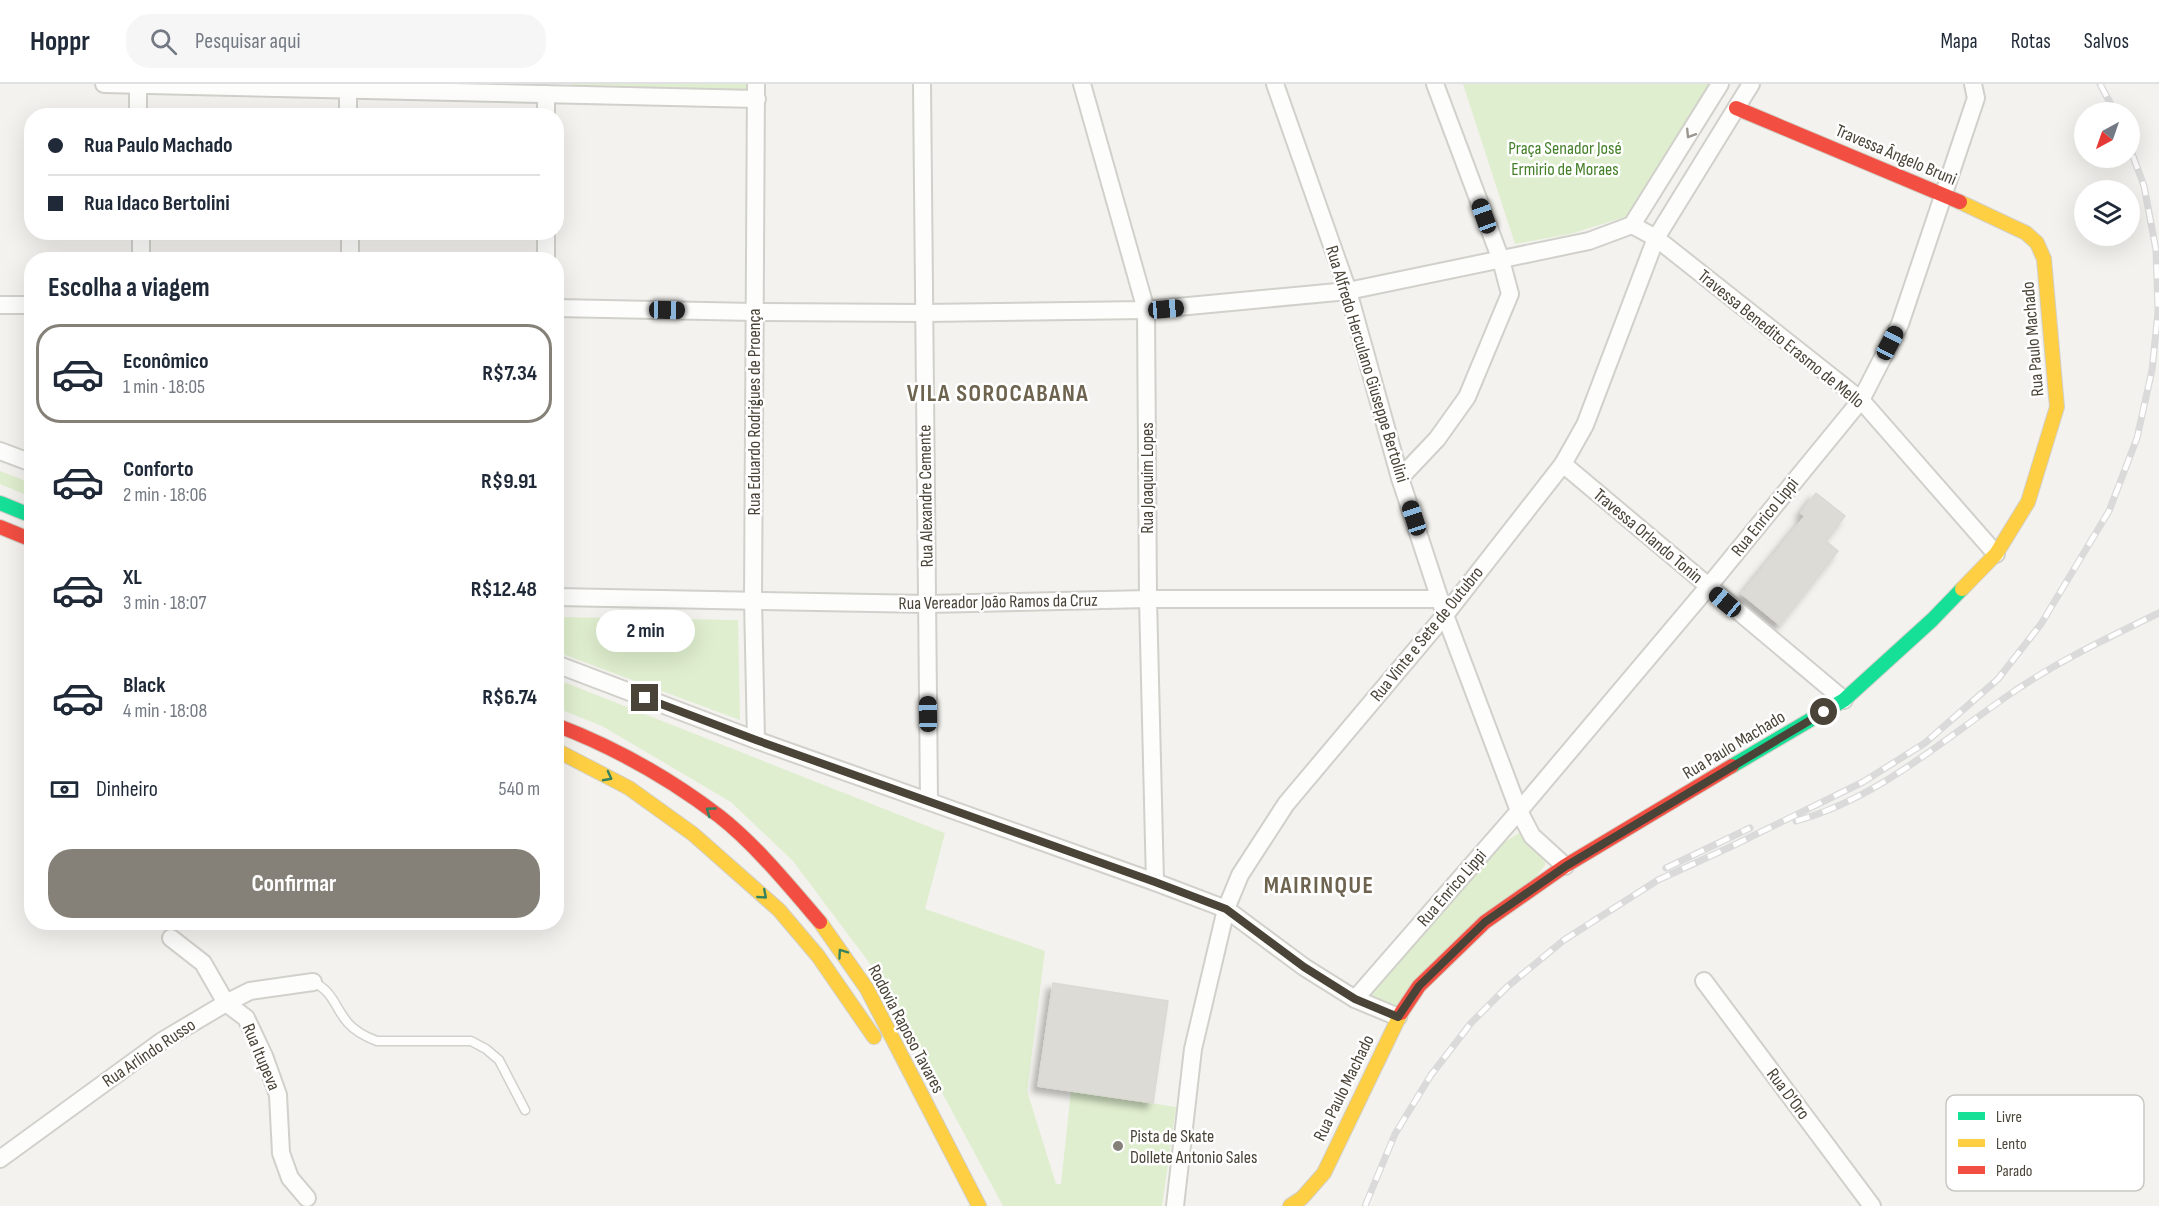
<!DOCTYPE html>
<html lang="pt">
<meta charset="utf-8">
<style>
body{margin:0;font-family:"Sofia Sans Condensed",sans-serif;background:#f6f6f7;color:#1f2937;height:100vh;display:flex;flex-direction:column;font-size:22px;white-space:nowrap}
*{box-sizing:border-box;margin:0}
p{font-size:20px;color:#747a83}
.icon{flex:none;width:33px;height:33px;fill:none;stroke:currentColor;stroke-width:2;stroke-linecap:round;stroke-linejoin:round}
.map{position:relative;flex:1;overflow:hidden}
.drawer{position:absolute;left:24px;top:168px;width:540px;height:678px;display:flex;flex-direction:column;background:#fff;border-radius:24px;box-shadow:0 6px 24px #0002}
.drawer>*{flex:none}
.banner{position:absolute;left:24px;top:24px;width:540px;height:132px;border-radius:24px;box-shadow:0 6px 24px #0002;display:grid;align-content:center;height:132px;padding:0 24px;background:#fff}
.needle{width:39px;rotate:220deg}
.tools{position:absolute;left:2074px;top:18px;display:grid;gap:12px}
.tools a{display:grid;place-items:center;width:66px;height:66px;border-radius:50%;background:#fff;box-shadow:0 6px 24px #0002;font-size:30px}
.end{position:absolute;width:27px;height:27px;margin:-14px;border:8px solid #4a4438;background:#fff;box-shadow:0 0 0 3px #fff}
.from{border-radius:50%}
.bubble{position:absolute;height:42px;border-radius:21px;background:#fff;box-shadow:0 6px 24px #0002;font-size:20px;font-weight:700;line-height:42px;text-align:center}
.car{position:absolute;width:18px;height:36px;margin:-18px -9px;border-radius:8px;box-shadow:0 0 4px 2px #0007;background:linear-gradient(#222 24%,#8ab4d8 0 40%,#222 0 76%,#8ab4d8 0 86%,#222 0)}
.banner b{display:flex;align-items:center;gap:21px;height:57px;font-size:22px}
.banner b+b{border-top:2px solid #e0e1e3}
.banner i{width:15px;height:15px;background:#1f2937}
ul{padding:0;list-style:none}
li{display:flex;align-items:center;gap:18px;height:99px;margin:0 12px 9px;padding:0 12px;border:3px solid transparent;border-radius:24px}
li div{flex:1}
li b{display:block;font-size:22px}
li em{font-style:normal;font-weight:700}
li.active{border-color:#858178}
li>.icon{width:54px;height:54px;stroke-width:1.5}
h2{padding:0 24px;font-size:27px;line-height:72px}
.pay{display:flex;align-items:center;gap:15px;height:66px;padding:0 24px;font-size:22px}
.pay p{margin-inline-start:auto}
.cta{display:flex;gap:12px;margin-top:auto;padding:12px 24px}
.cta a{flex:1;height:69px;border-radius:24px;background:#858178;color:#fff;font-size:24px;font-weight:700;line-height:69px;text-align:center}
header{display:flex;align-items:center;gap:36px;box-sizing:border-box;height:84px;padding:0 30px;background:#fff;border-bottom:2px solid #e0e1e3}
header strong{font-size:28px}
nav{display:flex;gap:33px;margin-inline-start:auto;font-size:21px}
.search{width:420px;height:54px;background:#f6f6f7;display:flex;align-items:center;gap:15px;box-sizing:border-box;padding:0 21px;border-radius:24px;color:#747a83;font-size:22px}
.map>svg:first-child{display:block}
.green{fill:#dfeece}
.building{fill:#dddbd6;stroke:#dbd9d3;stroke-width:1.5;filter:url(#shadow)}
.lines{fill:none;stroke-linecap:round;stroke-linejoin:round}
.lane-casing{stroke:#d1d0cb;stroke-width:11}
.street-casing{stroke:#d1d0cb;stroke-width:20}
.fast-casing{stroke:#d2cfc5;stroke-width:16}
.slow-casing{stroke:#d2cfc5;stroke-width:16}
.jam-casing{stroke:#d2cfc5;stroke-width:16}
.lane{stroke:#fdfdfc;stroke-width:8}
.street{stroke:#fdfdfc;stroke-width:16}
.fast{stroke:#16e098;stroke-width:14}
.slow{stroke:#ffcf43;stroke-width:14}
.jam{stroke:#f24e42;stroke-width:14}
.rail-casing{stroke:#dadada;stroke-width:7}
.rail{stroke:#fff;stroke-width:4.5;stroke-dasharray:14;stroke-linecap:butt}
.oneway{stroke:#9b9790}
.oneway2{stroke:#35825e}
.route{stroke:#4a4438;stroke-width:8}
.poi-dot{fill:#858178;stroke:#fff;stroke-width:2}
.labels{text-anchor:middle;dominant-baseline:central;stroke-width:5;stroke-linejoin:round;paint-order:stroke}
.park-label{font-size:18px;fill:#447f28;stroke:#fff}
.street-label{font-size:18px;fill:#4a4438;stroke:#fff}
.poi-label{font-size:18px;fill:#4a4438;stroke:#fff;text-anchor:start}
.district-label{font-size:24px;font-weight:bold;letter-spacing:1.5px;fill:#6d634f;stroke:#fff}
.key{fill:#fff;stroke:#c9c7c3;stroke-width:1.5}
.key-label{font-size:16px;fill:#4a4438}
</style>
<header>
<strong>Hoppr</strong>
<div class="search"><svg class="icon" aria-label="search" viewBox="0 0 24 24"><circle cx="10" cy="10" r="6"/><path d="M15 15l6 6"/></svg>Pesquisar aqui</div>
<nav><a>Mapa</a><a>Rotas</a><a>Salvos</a></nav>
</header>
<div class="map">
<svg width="2159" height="1122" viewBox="0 0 2159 1122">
<defs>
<filter id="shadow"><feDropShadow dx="-5.5" dy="5.5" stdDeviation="3" flood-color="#0004"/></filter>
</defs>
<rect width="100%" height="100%" fill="#f3f2ee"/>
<g class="green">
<path d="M571,0H749L750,12L571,3Z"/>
<path d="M1463,0H1709L1661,85L1625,133L1570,150L1515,160Z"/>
<path d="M0,387L31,399V413L0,400Z"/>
<path d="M557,533L738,536L740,636L557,568Z"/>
<path d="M556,595L945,749L925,825L1045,867L1027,1007L1056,1100H1061L1071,1007L1176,1023L1162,1122H1003L880,893L793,777L731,718L602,642L557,624Z"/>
<path d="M1519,749L1534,762L1546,780L1534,795L1394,925L1371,912L1409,865L1502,760Z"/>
</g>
<g class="building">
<path d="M1816,409L1845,432L1826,457L1838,467L1780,541L1742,510L1805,432L1801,429Z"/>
<path d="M1053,899L1168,917L1153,1019L1038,1002Z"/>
</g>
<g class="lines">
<g class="lane-casing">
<path id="lane" d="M313,898C333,907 335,924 348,939C356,948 366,953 377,957H471L486,965L499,976L525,1026"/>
</g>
<g class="street-casing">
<g id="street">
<path d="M104,0L757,15"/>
<path d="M922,0L929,717"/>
<path d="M1082,0L1146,226L1148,515L1155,798"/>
<path d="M1275,0L1348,207L1400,394L1445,531L1519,727L1532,752L1565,782"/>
<path d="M138,1V32"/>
<path d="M348,6V32"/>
<path d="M546,32V10"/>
<path d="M1632,141L1720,0"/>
<path d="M141,148V176"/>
<path d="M350,148V176"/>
<path d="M546,176V148"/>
<path d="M0,221H32"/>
<path d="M556,224L755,228L924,229L1146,226L1348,207L1589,157L1632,141L1656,154L1861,316L1996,470"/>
<path d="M0,367L32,379"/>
<path d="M1563,380L1844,616"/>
<path d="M1400,394L1437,355L1467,313L1510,210L1501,176L1435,0"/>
<path d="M556,513L927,520L1148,515H1440"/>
<path d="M556,580L756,656L1155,798L1226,825L1304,883L1355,915L1398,933"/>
<path d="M756,656L753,516L756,0"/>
<path d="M171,854L203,879L226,919L246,934L264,972L278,1011L281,1069L290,1094L307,1114"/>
<path d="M1704,897L1872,1122"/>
<path d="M1355,915L1519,727L1708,503L1861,316L1900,240L1976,14L1973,0"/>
<path d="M0,1075L162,957L226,919L250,907L313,898"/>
<path d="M1175,1122L1193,965L1226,825L1240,791L1286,720L1445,531L1563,380L1585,341L1656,154L1751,0"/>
</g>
</g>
<g class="fast-casing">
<g id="fast">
<path d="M0,419L32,432"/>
<path d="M1732,682L1844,616L1932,536L1962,505"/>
</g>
</g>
<g class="slow-casing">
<g id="slow">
<path d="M1960,118L2026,149L2037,159L2044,175L2057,323L2028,418L1996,470L1962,505"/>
<path d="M556,666L629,704L693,750L779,826L818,872L874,953"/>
<path d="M820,838L867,905L979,1122"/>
<path d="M1290,1122L1302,1114L1324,1089L1401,929"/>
</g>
</g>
<g class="jam-casing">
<g id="jam">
<path d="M1736,24L1960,118"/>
<path d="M0,443L32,456"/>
<path d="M556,641C614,663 669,694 719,732C755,760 790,803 820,838"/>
<path d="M1401,929L1419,902L1485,838L1565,782L1732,682"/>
</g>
</g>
<use href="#lane" class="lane"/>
<use href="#street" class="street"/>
<use href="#fast" class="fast"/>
<use href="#slow" class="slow"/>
<use href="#jam" class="jam"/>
<g class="rail-casing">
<g id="rail">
<path d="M2100,0L2115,28"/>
<path d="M1796,737C1875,715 1937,661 2003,615C2052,580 2105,555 2159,529"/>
<path d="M1666,784L1750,744"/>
<path d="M1365,1122L1395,1050L1431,991L1471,939L1507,903L1564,856L1658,796L1728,764L1863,698L1925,659L1998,595L2041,540L2109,427L2137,354L2152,286L2158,228L2156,166L2144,102L2130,64"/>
</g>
</g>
<use href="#rail" class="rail"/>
</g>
<defs><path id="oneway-chevron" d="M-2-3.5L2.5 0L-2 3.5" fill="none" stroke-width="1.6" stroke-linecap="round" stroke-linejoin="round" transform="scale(1.5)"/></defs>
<use class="oneway" href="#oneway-chevron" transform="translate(1690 50) rotate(122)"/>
<g class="oneway2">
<use href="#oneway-chevron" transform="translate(608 693) rotate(28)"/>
<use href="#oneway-chevron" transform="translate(710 727) rotate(-144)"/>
<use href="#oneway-chevron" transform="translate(763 811) rotate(41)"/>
<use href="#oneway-chevron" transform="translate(842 869) rotate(-125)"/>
</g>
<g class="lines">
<path class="route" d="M645,614L756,656L1155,798L1226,825L1304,883L1355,915L1398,933L1419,902L1485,838L1566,782L1824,628"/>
</g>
<circle class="poi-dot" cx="1118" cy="1062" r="6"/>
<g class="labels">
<g class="park-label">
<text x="1565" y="64">Praça Senador José<tspan x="1565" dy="21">Ermirio de Moraes</tspan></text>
</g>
<g class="street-label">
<text transform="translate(1896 71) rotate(23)">Travessa Ângelo Bruni</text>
<text transform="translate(1781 255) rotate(39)">Travessa Benedito Erasmo de Mello</text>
<text transform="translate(2033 255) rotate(-95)">Rua Paulo Machado</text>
<text transform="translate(1367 280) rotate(73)">Rua Alfredo Herculano Giuseppe Bertolini</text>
<text transform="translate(754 328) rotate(-90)">Rua Eduardo Rodrigues de Proença</text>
<text transform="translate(1147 394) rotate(-90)">Rua Joaquim Lopes</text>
<text transform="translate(926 412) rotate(-91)">Rua Alexandre Cemente</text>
<text transform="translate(1765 433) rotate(-51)">Rua Enrico Lippi</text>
<text transform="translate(1648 452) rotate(40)">Travessa Orlando Tonin</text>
<text transform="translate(998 518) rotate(-1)">Rua Vereador João Ramos da Cruz</text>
<text transform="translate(1427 550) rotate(-51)">Rua Vinte e Sete de Outubro</text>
<text transform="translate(1734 661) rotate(-31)">Rua Paulo Machado</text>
<text transform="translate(1452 804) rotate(-49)">Rua Enrico Lippi</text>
<text transform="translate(906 945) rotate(62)">Rodovia Raposo Tavares</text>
<text transform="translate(149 969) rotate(-34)">Rua Arlindo Russo</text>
<text transform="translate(261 973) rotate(67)">Rua Itupeva</text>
<text transform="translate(1344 1004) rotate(-64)">Rua Paulo Machado</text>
<text transform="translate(1788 1010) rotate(53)">Rua D'Oro</text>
</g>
<g class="poi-label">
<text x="1130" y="1052">Pista de Skate<tspan x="1130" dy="21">Dollete Antonio Sales</tspan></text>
</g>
<g class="district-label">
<text x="998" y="309">VILA SOROCABANA</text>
<text x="1319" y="801">MAIRINQUE</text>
</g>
</g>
<rect x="1946" y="1011" width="198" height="96" rx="9" class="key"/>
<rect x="1958" y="1028" width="27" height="8" fill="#16e098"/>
<rect x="1958" y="1055" width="27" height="8" fill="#ffcf43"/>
<rect x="1958" y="1082" width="27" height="8" fill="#f24e42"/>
<g class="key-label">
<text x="1996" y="1038">Livre</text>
<text x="1996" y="1065">Lento</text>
<text x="1996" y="1092">Parado</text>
</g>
</svg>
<div class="tools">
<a><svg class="needle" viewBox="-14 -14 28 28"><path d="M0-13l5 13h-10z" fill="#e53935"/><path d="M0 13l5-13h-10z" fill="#747a83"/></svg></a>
<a><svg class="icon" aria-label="layers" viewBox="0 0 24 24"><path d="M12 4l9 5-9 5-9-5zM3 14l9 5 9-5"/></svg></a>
</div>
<i class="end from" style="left:1824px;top:628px"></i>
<i class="end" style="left:645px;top:614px"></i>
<div class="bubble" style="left:596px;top:526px;width:99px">2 min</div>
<i class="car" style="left:1484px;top:132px;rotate:340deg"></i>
<i class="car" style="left:1166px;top:225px;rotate:85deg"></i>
<i class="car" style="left:667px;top:226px;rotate:91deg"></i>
<i class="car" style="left:1890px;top:259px;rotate:28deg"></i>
<i class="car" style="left:1414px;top:434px;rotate:342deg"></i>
<i class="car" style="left:1725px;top:518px;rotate:310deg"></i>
<i class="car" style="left:928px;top:630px;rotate:359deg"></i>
<div class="banner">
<b><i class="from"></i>Rua Paulo Machado</b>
<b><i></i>Rua Idaco Bertolini</b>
</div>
<section class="drawer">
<h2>Escolha a viagem</h2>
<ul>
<li class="active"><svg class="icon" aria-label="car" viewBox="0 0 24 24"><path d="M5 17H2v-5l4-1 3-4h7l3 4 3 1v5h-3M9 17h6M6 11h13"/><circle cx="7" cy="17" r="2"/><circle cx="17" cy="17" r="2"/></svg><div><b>Econômico</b><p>1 min · 18:05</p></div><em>R$7.34</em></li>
<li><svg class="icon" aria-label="car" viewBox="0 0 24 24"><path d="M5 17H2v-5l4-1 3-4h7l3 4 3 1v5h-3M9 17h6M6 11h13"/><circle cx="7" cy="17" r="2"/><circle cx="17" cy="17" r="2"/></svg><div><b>Conforto</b><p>2 min · 18:06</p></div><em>R$9.91</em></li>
<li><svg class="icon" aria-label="car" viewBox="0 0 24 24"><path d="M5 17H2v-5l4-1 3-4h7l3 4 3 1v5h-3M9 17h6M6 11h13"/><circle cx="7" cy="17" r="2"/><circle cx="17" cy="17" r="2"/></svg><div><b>XL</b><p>3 min · 18:07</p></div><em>R$12.48</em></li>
<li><svg class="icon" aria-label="car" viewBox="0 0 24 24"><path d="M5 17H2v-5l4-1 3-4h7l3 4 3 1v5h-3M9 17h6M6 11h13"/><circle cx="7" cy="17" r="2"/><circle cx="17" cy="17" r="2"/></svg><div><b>Black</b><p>4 min · 18:08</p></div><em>R$6.74</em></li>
</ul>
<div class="pay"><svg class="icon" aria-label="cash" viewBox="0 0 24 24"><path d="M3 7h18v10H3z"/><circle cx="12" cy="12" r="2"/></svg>Dinheiro<p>540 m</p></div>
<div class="cta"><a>Confirmar</a></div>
</section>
</div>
